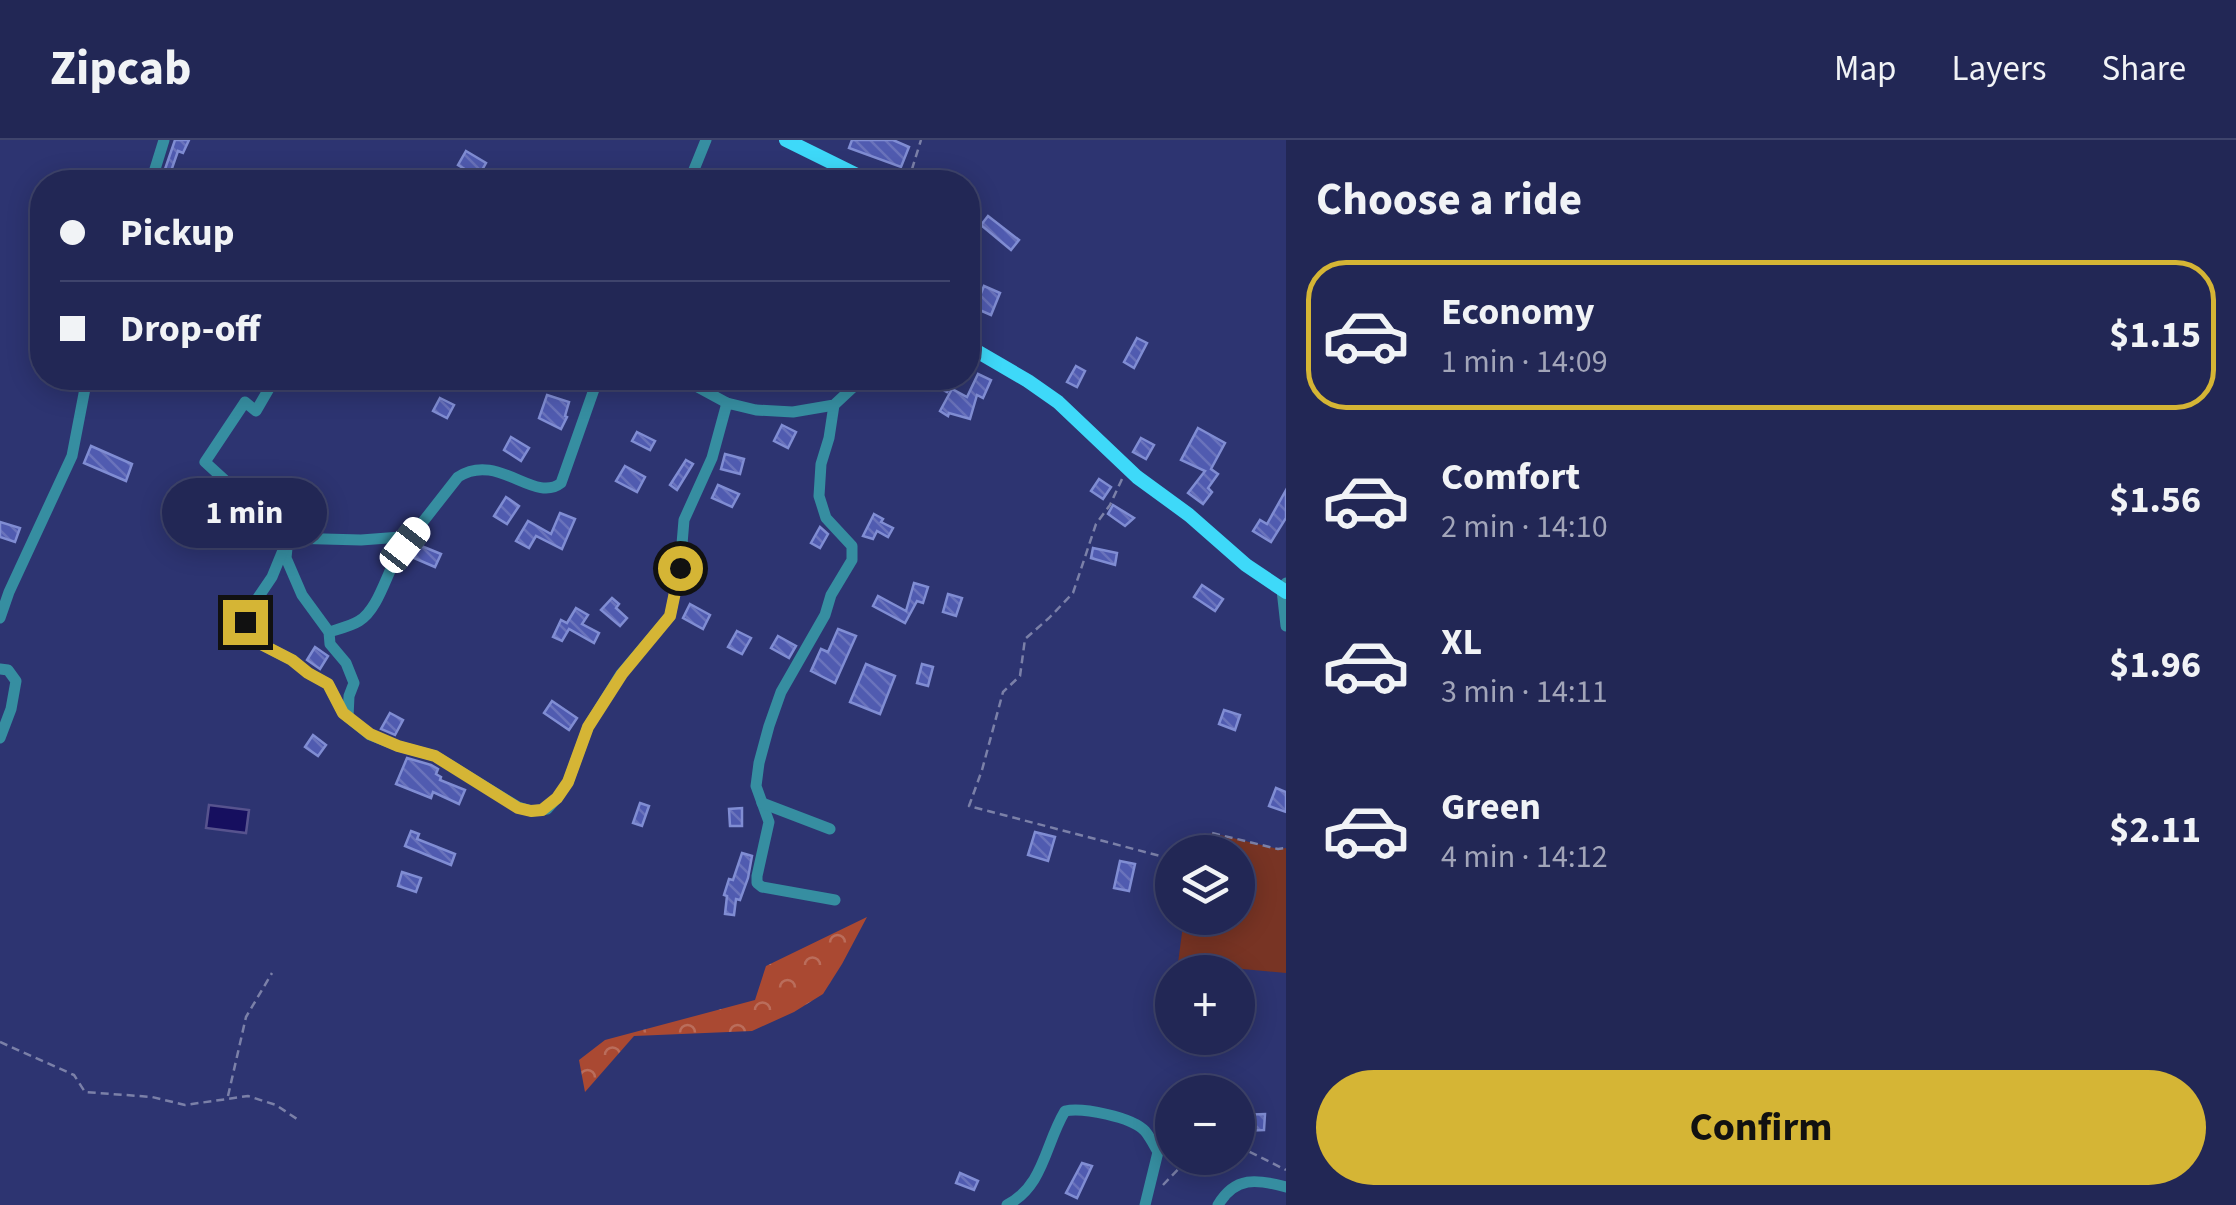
<!DOCTYPE html>
<meta charset="utf-8">
<style>
body{margin:0;font-family:"Source Sans 3",sans-serif;background:#2a2f5b;color:#f1f3f6;height:100vh;display:flex;flex-direction:column;font-size:38px;white-space:nowrap}
*{box-sizing:border-box;margin:0}
p{font-size:32px;color:#a2a5b9}
.icon{flex:none;width:55px;height:55px;fill:none;stroke:currentColor;stroke-width:2;stroke-linecap:round;stroke-linejoin:round}
.map{position:relative;flex:1;overflow:hidden}
.drawer{display:flex;flex-direction:column;background:#222755;width:950px}
.drawer>*{flex:none}
.guide{position:absolute;left:30px;top:30px;width:950px;height:220px;border-radius:40px;box-shadow:0 5px 25px #0003,0 0 0 2px #3f446c;display:grid;align-content:center;height:220px;padding:0 30px;background:#222755}
.controls{position:absolute;left:1155px;top:695px;display:grid;gap:20px}
.controls a{display:grid;place-items:center;width:100px;height:100px;border-radius:50%;background:#222755;box-shadow:0 5px 25px #0003,0 0 0 2px #3f446c;font-size:50px}
.end{position:absolute;width:45px;height:45px;margin:-22px;border:12px solid #d5b535;background:#111;box-shadow:0 0 0 5px #111}
.from{border-radius:50%}
.bubble{position:absolute;height:70px;border-radius:35px;background:#222755;box-shadow:0 5px 25px #0003,0 0 0 2px #3f446c;font-size:32px;font-weight:700;line-height:70px;text-align:center}
.car{position:absolute;width:30px;height:60px;margin:-30px -15px;border-radius:12px;box-shadow:0 0 8px 2px #0007;background:linear-gradient(#fff 24%,#345 0 40%,#fff 0 76%,#345 0 86%,#fff 0)}
.guide b{display:flex;align-items:center;gap:35px;height:95px;font-size:38px}
.guide b+b{border-top:2px solid #3f446c}
.guide i{width:25px;height:25px;background:#f1f3f6}
ul{padding:0;list-style:none}
li{display:flex;align-items:center;gap:30px;height:150px;margin:0 20px 15px;padding:0 10px;border:5px solid transparent;border-radius:40px}
li div{flex:1}
li b{display:block;font-size:38px}
li em{font-style:normal;font-weight:700}
li.current{border-color:#d5b535}
li>.icon{width:90px;height:90px;stroke-width:1.5}
h2{padding:0 30px;font-size:45px;line-height:120px}
.action{display:flex;gap:20px;margin-top:auto;padding:20px 30px}
.action a{flex:1;height:115px;border-radius:60px;background:#d5b535;color:#111;font-size:40px;font-weight:700;line-height:115px;text-align:center}
header{display:flex;align-items:center;gap:60px;box-sizing:border-box;height:140px;padding:0 50px;background:#222755;border-bottom:2px solid #3f446c}
header strong{font-size:48px}
nav{display:flex;gap:55px;margin-inline-start:auto;font-size:35px}
main{display:flex;flex:1;min-height:0}
.map>svg:first-child{display:block}
.green{fill:#783424}
.forest{fill:url(#forest-crowns)}
.water{fill:#160f5f;stroke:#57538e;stroke-width:2.5}
.building{fill:url(#building-back-hatch);stroke:#808dd3;stroke-width:2.5}
.lines{fill:none;stroke-linecap:round;stroke-linejoin:round}
.path{stroke:#7b80a8;stroke-width:2.5;stroke-dasharray:8 5;stroke-linecap:butt}
.minor{stroke:#368ea1;stroke-width:11}
.major{stroke:#3ed9f9;stroke-width:14}
.route{stroke:#d5b535;stroke-width:12}
</style>
<header>
<strong>Zipcab</strong>
<nav><a>Map</a><a>Layers</a><a>Share</a></nav>
</header>
<main>
<div class="map">
<svg width="1286" height="1065" viewBox="0 0 1286 1065">
<defs>
<pattern id="forest-crowns" width="20" height="18" patternUnits="userSpaceOnUse" patternTransform="scale(2.5)"><rect width="20" height="18" fill="#aa4932"/><path d="M2 6a3 3 0 1 1 6 0M12 15a3 3 0 1 1 6 0" fill="none" stroke="#ba6d5b"/></pattern>
<pattern id="building-back-hatch" width="6" height="6" patternUnits="userSpaceOnUse" patternTransform="scale(2.5)"><rect width="6" height="6" fill="#505bb0"/><path d="M-1 5l2 2M0 0l6 6M5-1l2 2" fill="none" stroke="#6a73bc"/></pattern>
</defs>
<rect width="100%" height="100%" fill="#2d3471"/>
<path class="green" d="M1212,693L1278,709L1286,708V833L1178,823L1184,778H1238V712H1195L1201,702Z"/>
<path class="forest" d="M867,777L842,824L823,854L794,872L752,891L634,896L585,952L579,920L605,900L755,860L766,826Z"/>
<path class="water" d="M209,665L249,670L246,693L206,688Z"/>
<g class="building">
<path d="M175,0H189L183,13L178,11L169,37L163,35Z"/>
<path d="M852,0H893L909,7L901,27L849,8Z"/>
<path d="M466,11L486,23L478,37L458,25Z"/>
<path d="M988,76L1019,100L1011,110L981,85Z"/>
<path d="M984,146L1000,153L991,175L975,168Z"/>
<path d="M1137,198L1147,203L1134,228L1124,222Z"/>
<path d="M1076,226L1085,231L1077,247L1067,242Z"/>
<path d="M978,234L991,240L983,258L977,255L970,279L949,273L948,276L940,271L952,249L967,257Z"/>
<path d="M922,238H949L954,240L947,252Z"/>
<path d="M547,255L569,262L565,276L567,277L561,289L539,278Z"/>
<path d="M440,258L454,265L447,278L433,271Z"/>
<path d="M782,285L796,292L788,308L774,301Z"/>
<path d="M1198,288L1225,303L1211,329L1218,334L1208,348L1212,352L1203,364L1188,353L1205,331L1181,320Z"/>
<path d="M637,292L655,301L650,310L632,301Z"/>
<path d="M511,297L529,308L521,321L504,310Z"/>
<path d="M1141,298L1154,305L1146,319L1133,312Z"/>
<path d="M91,306L132,324L126,341L84,323Z"/>
<path d="M725,314L744,319L740,334L721,329Z"/>
<path d="M686,320L693,324L677,350L670,345Z"/>
<path d="M625,326L645,337L637,352L616,341Z"/>
<path d="M1099,339L1111,347L1103,359L1091,351Z"/>
<path d="M718,345L739,354L732,367L712,358Z"/>
<path d="M1286,350V378L1271,402L1253,391L1260,380L1267,384Z"/>
<path d="M506,357L519,366L507,384L494,376Z"/>
<path d="M1113,365L1134,378L1125,386L1108,374Z"/>
<path d="M560,373L575,379L562,409L536,396L529,408L516,401L528,381L551,394Z"/>
<path d="M874,374L883,379L881,382L893,388L888,397L877,391L873,399L863,396Z"/>
<path d="M0,382L20,388L15,402L0,397Z"/>
<path d="M820,387L828,394L820,408L811,403Z"/>
<path d="M419,405L441,414L435,427L414,418Z"/>
<path d="M1093,408L1117,413L1115,425L1091,418Z"/>
<path d="M914,443L928,447L923,463L917,461L905,483L873,466L878,456L906,471Z"/>
<path d="M1202,445L1223,459L1215,471L1194,457Z"/>
<path d="M948,454L962,458L956,476L943,472Z"/>
<path d="M612,458L619,464L616,468L627,478L620,486L601,470Z"/>
<path d="M690,464L710,475L703,489L683,478Z"/>
<path d="M576,468L588,475L582,484L599,493L594,503L569,489L562,501L553,497L561,480L567,483Z"/>
<path d="M838,489L856,496L835,543L811,531L821,509L828,512Z"/>
<path d="M737,491L751,498L742,514L728,507Z"/>
<path d="M778,496L796,506L789,518L771,508Z"/>
<path d="M315,507L328,516L320,529L307,520Z"/>
<path d="M866,524L895,536L880,574L850,562Z"/>
<path d="M922,524L933,527L928,546L917,543Z"/>
<path d="M552,561L577,578L569,590L544,573Z"/>
<path d="M1224,570L1240,575L1235,590L1219,584Z"/>
<path d="M390,573L403,580L395,595L381,589Z"/>
<path d="M313,595L326,605L318,616L305,607Z"/>
<path d="M407,618L431,625L438,629L436,634L441,637L440,640L465,650L459,664L433,652L431,658L396,644Z"/>
<path d="M1276,648L1286,652V672L1269,666Z"/>
<path d="M640,663L649,666L642,686L633,683Z"/>
<path d="M742,668V686H730L729,669Z"/>
<path d="M411,691L419,694L417,699L455,714L451,725L405,706Z"/>
<path d="M1035,692L1055,697L1048,721L1028,715Z"/>
<path d="M742,713L752,716L748,738L740,760L736,759L734,775L725,774L727,756L724,755L729,739L733,740Z"/>
<path d="M1120,721L1135,724L1129,751L1114,748Z"/>
<path d="M402,732L421,738L416,752L398,746Z"/>
<path d="M1265,974L1264,990L1238,991V975Z"/>
<path d="M1082,1023L1092,1026L1077,1058L1066,1053Z"/>
<path d="M960,1033L978,1041L974,1050L956,1043Z"/>
</g>
<g class="lines">
<g class="path">
<path d="M908,42L921,0"/>
<path d="M1122,339L1110,365L1096,384L1073,453L1049,478L1025,499L1020,536L1003,552L982,630L969,666L1172,719"/>
<path d="M1195,712L1201,702L1212,693L1278,709L1286,708"/>
<path d="M0,902L74,935L85,952L152,957L185,965L248,956L276,965L300,981"/>
<path d="M228,956L246,877L272,833"/>
<path d="M1238,998L1244,997"/>
<path d="M1238,1006L1286,1030"/>
<path d="M1163,1045L1189,1018"/>
</g>
<g class="minor">
<path d="M151,42L164,0"/>
<path d="M689,42L706,0"/>
<path d="M272,238L274,240L256,271L245,262L205,322L288,398L286,418L302,455L329,492L330,504L346,523L354,543L349,556L348,577"/>
<path d="M681,238L727,263"/>
<path d="M834,265L829,298L821,324L819,356L826,378L852,406V420L831,455L825,475L781,552L769,586L759,623L756,646L769,682L757,736V743L762,747L835,760"/>
<path d="M405,405L401,397L361,400L288,398L272,437L249,471L245,482L257,502L292,520L308,533L328,544L343,573L370,595L398,606L435,616L518,667L531,671L541,670L547,669L557,658L568,642L588,587L621,534L670,476L680,428L684,380L712,318L727,263L756,270L793,272L834,265L863,238"/>
<path d="M1286,443L1282,450L1286,486"/>
<path d="M0,478L9,452L72,316L87,238"/>
<path d="M329,492C338,489 351,486 359,481C379,469 387,431 400,411L458,337C498,311 534,364 561,343L598,238"/>
<path d="M0,529L8,530L16,541L11,569L0,598"/>
<path d="M762,663L830,689"/>
<path d="M1007,1065C1044,1046 1045,1004 1065,971C1082,967 1132,977 1145,991C1150,997 1154,1005 1158,1012L1145,1065"/>
<path d="M1218,1065C1235,1036 1257,1039 1286,1047"/>
</g>
<g class="major">
<path d="M786,0L859,36L866,42"/>
<path d="M968,206L1028,241L1058,262L1137,337L1189,375L1246,425L1286,452"/>
</g>
</g>
<g class="lines">
<path class="route" d="M245,482L257,502L292,520L308,533L328,544L343,573L370,594L398,606L435,616L518,668L531,671L542,670L557,658L568,642L588,587L622,534L670,476L680,428"/>
</g>
</svg>
<div class="controls">
<a><svg class="icon" aria-label="layers" viewBox="0 0 24 24"><path d="M12 4l9 5-9 5-9-5zM3 14l9 5 9-5"/></svg></a>
<a>+</a>
<a>−</a>
</div>
<i class="end from" style="left:680px;top:428px"></i>
<i class="end" style="left:245px;top:482px"></i>
<div class="bubble" style="left:162px;top:338px;width:165px">1 min</div>
<i class="car" style="left:405px;top:405px;rotate:38deg"></i>
<div class="guide">
<b><i class="from"></i>Pickup</b>
<b><i></i>Drop-off</b>
</div>
</div>
<section class="drawer">
<h2>Choose a ride</h2>
<ul>
<li class="current"><svg class="icon" aria-label="car" viewBox="0 0 24 24"><path d="M5 17H2v-5l4-1 3-4h7l3 4 3 1v5h-3M9 17h6M6 11h13"/><circle cx="7" cy="17" r="2"/><circle cx="17" cy="17" r="2"/></svg><div><b>Economy</b><p>1 min · 14:09</p></div><em>$1.15</em></li>
<li><svg class="icon" aria-label="car" viewBox="0 0 24 24"><path d="M5 17H2v-5l4-1 3-4h7l3 4 3 1v5h-3M9 17h6M6 11h13"/><circle cx="7" cy="17" r="2"/><circle cx="17" cy="17" r="2"/></svg><div><b>Comfort</b><p>2 min · 14:10</p></div><em>$1.56</em></li>
<li><svg class="icon" aria-label="car" viewBox="0 0 24 24"><path d="M5 17H2v-5l4-1 3-4h7l3 4 3 1v5h-3M9 17h6M6 11h13"/><circle cx="7" cy="17" r="2"/><circle cx="17" cy="17" r="2"/></svg><div><b>XL</b><p>3 min · 14:11</p></div><em>$1.96</em></li>
<li><svg class="icon" aria-label="car" viewBox="0 0 24 24"><path d="M5 17H2v-5l4-1 3-4h7l3 4 3 1v5h-3M9 17h6M6 11h13"/><circle cx="7" cy="17" r="2"/><circle cx="17" cy="17" r="2"/></svg><div><b>Green</b><p>4 min · 14:12</p></div><em>$2.11</em></li>
</ul>
<div class="action"><a>Confirm</a></div>
</section>
</main>
